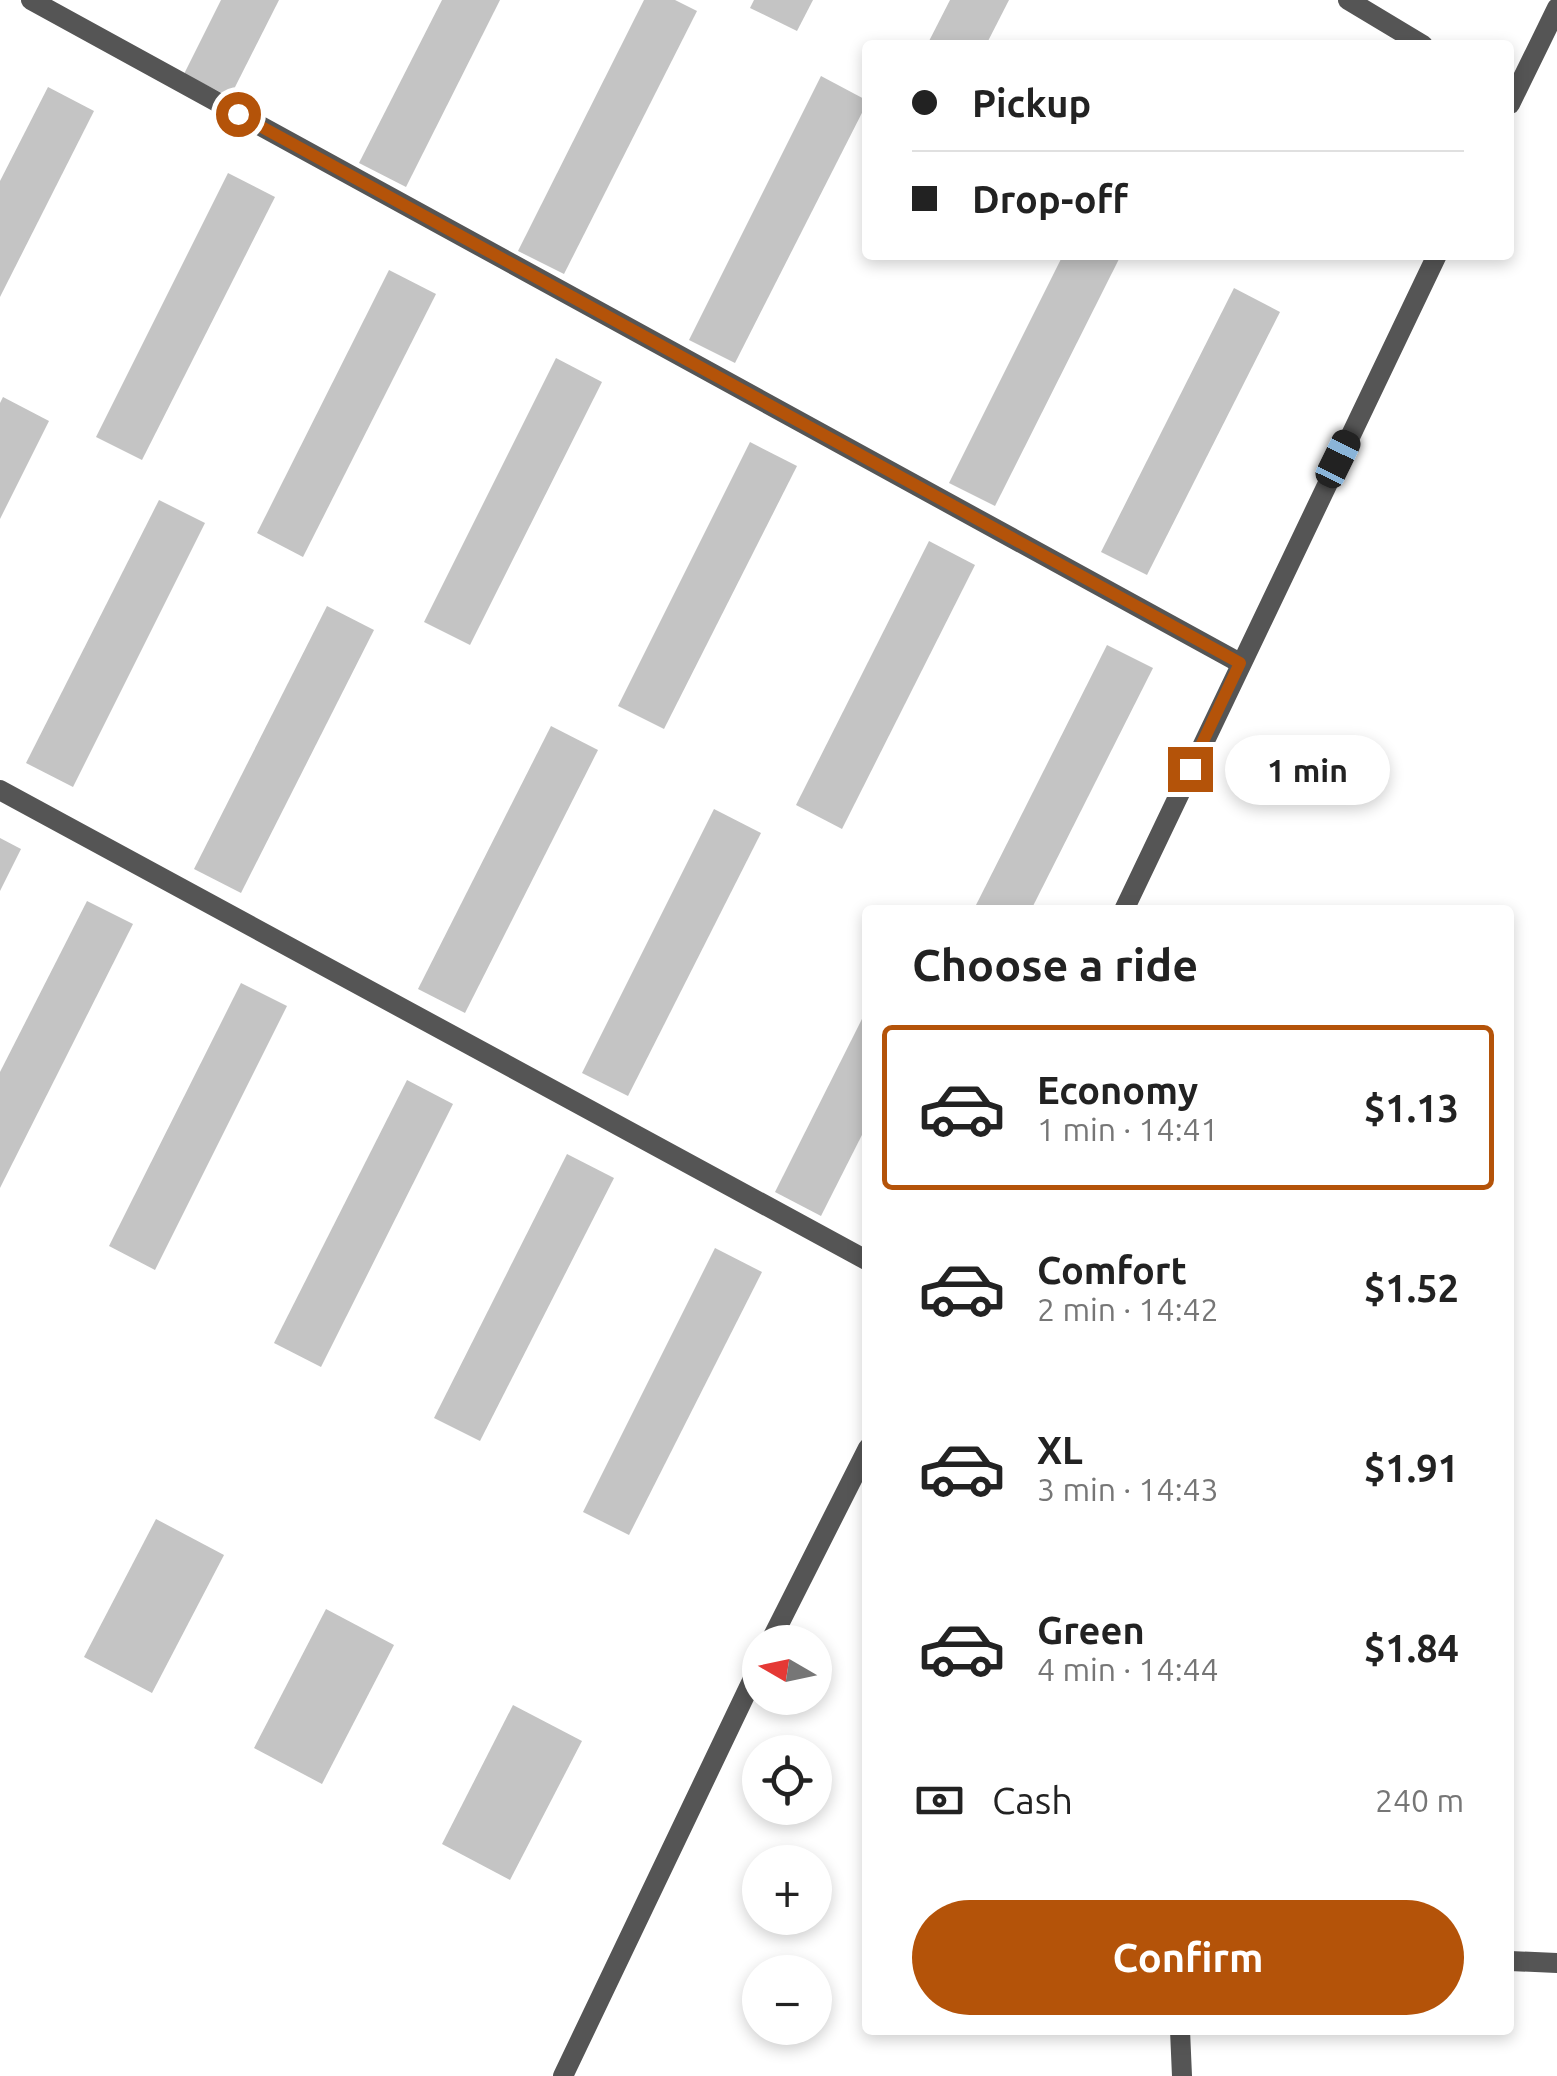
<!DOCTYPE html>
<meta charset="utf-8">
<style>
body{margin:0;font-family:Ubuntu,sans-serif;background:#f2f2f2;color:#222;height:100vh;display:flex;flex-direction:column;font-size:38px;white-space:nowrap}
*{box-sizing:border-box;margin:0}
p{font-size:32px;color:#767676}
.icon{flex:none;width:55px;height:55px;fill:none;stroke:currentColor;stroke-width:2;stroke-linecap:round;stroke-linejoin:round}
.map{position:relative;flex:1;overflow:hidden}
.drawer{position:absolute;left:862px;top:905px;width:652px;height:1130px;display:flex;flex-direction:column;background:#fff;border-radius:10px;box-shadow:0 5px 15px #0003}
.drawer>*{flex:none}
.top-card{position:absolute;left:862px;top:40px;width:652px;height:220px;border-radius:10px;box-shadow:0 5px 15px #0003;display:grid;align-content:center;height:220px;padding:0 50px;background:#fff}
.needle{width:65px;rotate:279deg}
.controls{position:absolute;left:742px;top:1625px;display:grid;gap:20px}
.controls a{display:grid;place-items:center;width:90px;height:90px;border-radius:50%;background:#fff;box-shadow:0 5px 15px #0003;font-size:50px}
.end{position:absolute;width:45px;height:45px;margin:-22px;border:12px solid #b45309;background:#fff;box-shadow:0 0 0 5px #fff}
.from{border-radius:50%}
.bubble{position:absolute;height:70px;border-radius:35px;background:#fff;box-shadow:0 5px 15px #0003;font-size:32px;font-weight:700;line-height:70px;text-align:center}
.car{position:absolute;width:30px;height:60px;margin:-30px -15px;border-radius:12px;box-shadow:0 0 8px 2px #0007;background:linear-gradient(#222 24%,#8ab4d8 0 40%,#222 0 76%,#8ab4d8 0 86%,#222 0)}
.top-card b{display:flex;align-items:center;gap:35px;height:95px;font-size:38px}
.top-card b+b{border-top:2px solid #e0e0e0}
.top-card i{width:25px;height:25px;background:#222}
ul{padding:0;list-style:none}
li{display:flex;align-items:center;gap:30px;height:165px;margin:0 20px 15px;padding:0 30px;border:5px solid transparent;border-radius:10px}
li div{flex:1}
li b{display:block;font-size:38px}
li em{font-style:normal;font-weight:700}
li.current{border-color:#b45309}
li>.icon{width:90px;height:90px;stroke-width:1.5}
h2{padding:0 50px;font-size:45px;line-height:120px}
.pay{display:flex;align-items:center;gap:25px;height:110px;padding:0 50px;font-size:38px}
.pay p{margin-inline-start:auto}
.button{display:flex;gap:20px;margin-top:auto;padding:20px 50px}
.button a{flex:1;height:115px;border-radius:60px;background:#b45309;color:#fff;font-size:40px;font-weight:700;line-height:115px;text-align:center}
.map>svg:first-child{display:block}
.building{fill:#c4c4c4}
.lines{fill:none;stroke-linecap:round;stroke-linejoin:round}
.service{stroke:#555;stroke-width:20}
.minor{stroke:#555;stroke-width:20}
.route{stroke:#b45309;stroke-width:12}
</style>
<div class="map">
<svg width="1557" height="2076" viewBox="0 0 1557 2076">
<rect width="100%" height="100%" fill="#fff"/>
<g class="building">
<path d="M221,0H279L230,97L184,74Z"/>
<path d="M442,0H500L406,187L359,163Z"/>
<path d="M644,0H675L697,11L564,274L518,251Z"/>
<path d="M754,0H813L797,31L750,8Z"/>
<path d="M950,0H1009L986,45H927Z"/>
<path d="M821,76L868,101L735,363L689,340Z"/>
<path d="M48,87L94,111L0,297V181Z"/>
<path d="M228,173L275,197L142,460L96,437Z"/>
<path d="M1063,255H1121L995,506L949,483Z"/>
<path d="M389,270L436,294L303,557L257,533Z"/>
<path d="M1234,288L1280,312L1147,575L1101,552Z"/>
<path d="M556,358L602,382L470,645L424,622Z"/>
<path d="M3,397L49,421L0,519V403Z"/>
<path d="M750,442L797,466L664,729L618,706Z"/>
<path d="M159,500L205,523L73,787L26,763Z"/>
<path d="M929,541L975,565L842,829L796,805Z"/>
<path d="M327,606L374,630L241,893L194,869Z"/>
<path d="M1107,645L1153,668L1031,910H977L974,909Z"/>
<path d="M551,726L598,750L465,1013L418,989Z"/>
<path d="M714,809L761,833L628,1096L582,1073Z"/>
<path d="M0,838L21,849L0,891Z"/>
<path d="M87,901L133,924L0,1188V1072Z"/>
<path d="M241,983L287,1006L155,1270L109,1246Z"/>
<path d="M868,1007V1123L821,1216L775,1192Z"/>
<path d="M407,1080L453,1104L321,1367L274,1343Z"/>
<path d="M567,1154L614,1178L480,1441L434,1418Z"/>
<path d="M715,1248L762,1272L629,1535L583,1512Z"/>
<path d="M156,1519L224,1555L152,1693L84,1657Z"/>
<path d="M326,1609L394,1645L322,1784L254,1748Z"/>
<path d="M513,1705L582,1741L510,1880L442,1844Z"/>
</g>
<g class="lines">
<g class="service">
<path d="M1510,1961L1557,1963"/>
<path d="M1180,2030L1182,2076"/>
</g>
<g class="minor">
<path d="M31,0L1240,663"/>
<path d="M1348,0L1423,45"/>
<path d="M1510,104L1557,8"/>
<path d="M0,790L868,1261"/>
<path d="M1124,910L1437,255"/>
<path d="M770,1642L868,1448"/>
<path d="M563,2076L760,1664"/>
</g>
</g>
<g class="lines">
<path class="route" d="M238,114L1240,663L1190,769"/>
</g>
</svg>
<div class="controls">
<a><svg class="needle" viewBox="-14 -14 28 28"><path d="M0-13l5 13h-10z" fill="#e53935"/><path d="M0 13l5-13h-10z" fill="#767676"/></svg></a>
<a><svg class="icon" aria-label="locate" viewBox="0 0 24 24"><circle cx="12" cy="12" r="6"/><path d="M12 2v4M12 18v4M2 12h4M18 12h4"/></svg></a>
<a>+</a>
<a>−</a>
</div>
<i class="end from" style="left:238px;top:114px"></i>
<i class="end" style="left:1190px;top:769px"></i>
<div class="bubble" style="left:1225px;top:735px;width:165px">1 min</div>
<i class="car" style="left:1338px;top:459px;rotate:26deg"></i>
<div class="top-card">
<b><i class="from"></i>Pickup</b>
<b><i></i>Drop-off</b>
</div>
<section class="drawer">
<h2>Choose a ride</h2>
<ul>
<li class="current"><svg class="icon" aria-label="car" viewBox="0 0 24 24"><path d="M5 17H2v-5l4-1 3-4h7l3 4 3 1v5h-3M9 17h6M6 11h13"/><circle cx="7" cy="17" r="2"/><circle cx="17" cy="17" r="2"/></svg><div><b>Economy</b><p>1 min · 14:41</p></div><em>$1.13</em></li>
<li><svg class="icon" aria-label="car" viewBox="0 0 24 24"><path d="M5 17H2v-5l4-1 3-4h7l3 4 3 1v5h-3M9 17h6M6 11h13"/><circle cx="7" cy="17" r="2"/><circle cx="17" cy="17" r="2"/></svg><div><b>Comfort</b><p>2 min · 14:42</p></div><em>$1.52</em></li>
<li><svg class="icon" aria-label="car" viewBox="0 0 24 24"><path d="M5 17H2v-5l4-1 3-4h7l3 4 3 1v5h-3M9 17h6M6 11h13"/><circle cx="7" cy="17" r="2"/><circle cx="17" cy="17" r="2"/></svg><div><b>XL</b><p>3 min · 14:43</p></div><em>$1.91</em></li>
<li><svg class="icon" aria-label="car" viewBox="0 0 24 24"><path d="M5 17H2v-5l4-1 3-4h7l3 4 3 1v5h-3M9 17h6M6 11h13"/><circle cx="7" cy="17" r="2"/><circle cx="17" cy="17" r="2"/></svg><div><b>Green</b><p>4 min · 14:44</p></div><em>$1.84</em></li>
</ul>
<div class="pay"><svg class="icon" aria-label="cash" viewBox="0 0 24 24"><path d="M3 7h18v10H3z"/><circle cx="12" cy="12" r="2"/></svg>Cash<p>240 m</p></div>
<div class="button"><a>Confirm</a></div>
</section>
</div>
